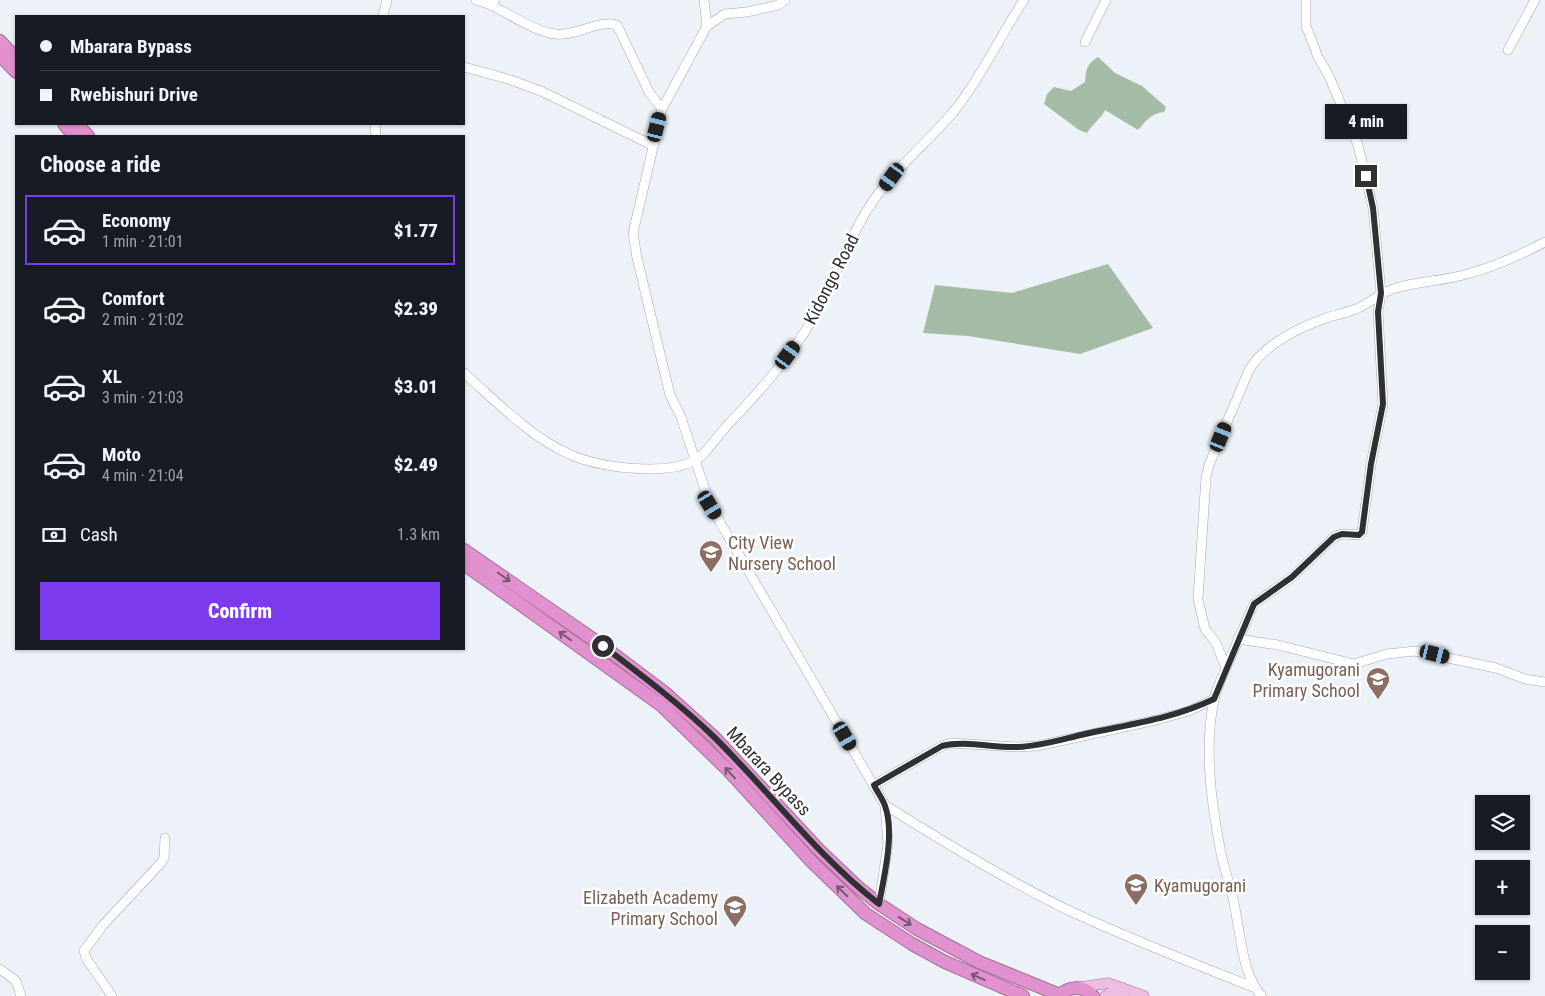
<!DOCTYPE html>
<meta charset="utf-8">
<style>
body{margin:0;font-family:"Roboto Condensed",sans-serif;background:#242831;color:#f1f3f6;height:100vh;display:flex;flex-direction:column;font-size:19px;white-space:nowrap}
*{box-sizing:border-box;margin:0}
p{font-size:16px;color:#9ea1a6}
.icon{flex:none;width:28px;height:28px;fill:none;stroke:currentColor;stroke-width:2;stroke-linecap:round;stroke-linejoin:round}
.map{position:relative;flex:1;overflow:hidden}
.panel{position:absolute;left:15px;top:135px;width:450px;height:515px;display:flex;flex-direction:column;background:#171b24;border-radius:0px;box-shadow:0 1px 4px #0004}
.panel>*{flex:none}
.hud{position:absolute;left:15px;top:15px;width:450px;height:110px;border-radius:0px;box-shadow:0 1px 4px #0004;display:grid;align-content:center;height:110px;padding:0 25px;background:#171b24}
.tools{position:absolute;left:1475px;top:795px;display:grid;gap:10px}
.tools a{display:grid;place-items:center;width:55px;height:55px;border-radius:0px;background:#171b24;box-shadow:0 1px 4px #0004;font-size:25px}
.end{position:absolute;width:22px;height:22px;margin:-11px;border:6px solid #2e3033;background:#fff;box-shadow:0 0 0 2px #fff}
.from{border-radius:50%}
.bubble{position:absolute;height:35px;border-radius:0px;background:#171b24;box-shadow:0 1px 4px #0004;font-size:16px;font-weight:800;line-height:35px;text-align:center}
.car{position:absolute;width:15px;height:30px;margin:-15px -8px;border-radius:6px;box-shadow:0 0 4px 1px #0007;background:linear-gradient(#222 24%,#8ab4d8 0 40%,#222 0 76%,#8ab4d8 0 86%,#222 0)}
.hud b{display:flex;align-items:center;gap:18px;height:48px;font-size:19px}
.hud b+b{border-top:1px solid #363941}
.hud i{width:12px;height:12px;background:#f1f3f6}
ul{padding:0;list-style:none}
li{display:flex;align-items:center;gap:15px;height:70px;margin:0 10px 8px;padding:0 15px;border:2px solid transparent;border-radius:0px}
li div{flex:1}
li b{display:block;font-size:19px}
li em{font-style:normal;font-weight:800}
li.current{border-color:#7c3aed}
li>.icon{width:45px;height:45px;stroke-width:1.5}
h2{padding:0 25px;font-size:22px;line-height:60px}
.pay{display:flex;align-items:center;gap:12px;height:55px;padding:0 25px;font-size:19px}
.pay p{margin-inline-start:auto}
.primary-button{display:flex;gap:10px;margin-top:auto;padding:10px 25px}
.primary-button a{flex:1;height:58px;border-radius:0px;background:#7c3aed;color:#fff;font-size:20px;font-weight:800;line-height:58px;text-align:center}
.map>svg:first-child{display:block}
.forest{fill:#a4bca5}
.lines{fill:none;stroke-linecap:round;stroke-linejoin:round}
.minor-casing{stroke:#a4a9af;stroke-width:10}
.major-casing{stroke:#a36f98;stroke-width:11}
.highway-casing{stroke:#a36f98;stroke-width:14}
.minor{stroke:#fff;stroke-width:9}
.major{stroke:#eebde2;stroke-width:10}
.highway{stroke:#e291cf;stroke-width:12}
.oneway{stroke:#765771}
.route{stroke:#2e3033;stroke-width:6}
.labels{text-anchor:middle;dominant-baseline:central;stroke-width:5;stroke-linejoin:round;paint-order:stroke}
.street-label{font-size:18px;fill:#2e3033;stroke:#fefefe}
.education-label{font-size:18px;fill:#785e54;stroke:#fefefe;text-anchor:start}
</style>
<div class="map">
<svg width="1545" height="996" viewBox="0 0 1545 996">
<rect width="100%" height="100%" fill="#ecf2f8"/>
<g class="forest">
<path d="M1098,57L1115,73L1142,86L1166,107L1164,112C1151,113 1146,121 1138,130L1105,110C1101,119 1092,124 1087,133L1079,130L1044,104L1047,94L1054,87L1071,91L1085,82C1086,69 1087,64 1098,57Z"/>
<path d="M1108,264L1153,328L1080,354L968,336L923,333L935,285L1012,293Z"/>
</g>
<g class="lines">
<g class="minor-casing">
<g id="minor">
<path d="M476,0L491,5L495,0"/>
<path d="M704,0L707,26"/>
<path d="M785,0L778,5L747,12L725,14L707,26L662,109L633,233L637,258L670,395L681,417L710,505L885,805L888,844L879,904"/>
<path d="M491,5C509,14 536,32 555,34C576,37 598,19 617,25L649,92L662,109"/>
<path d="M383,16L387,0"/>
<path d="M1085,42L1106,0"/>
<path d="M1508,50L1535,0"/>
<path d="M464,67L511,80L543,92L652,145"/>
<path d="M375,124L376,136"/>
<path d="M464,373C496,401 530,437 569,454C599,468 662,475 692,462C704,457 716,438 724,429C753,398 781,368 804,333C827,297 842,254 863,217C887,174 925,146 955,110C982,76 1000,36 1024,0"/>
<path d="M1238,639L1278,645L1354,664L1387,654L1415,651L1496,668L1525,679L1545,682"/>
<path d="M1226,668L1254,604L1292,577L1334,537L1342,534L1359,535L1362,532L1371,464L1383,404L1378,312L1381,293L1373,208L1358,145L1329,76L1318,57L1306,26V0"/>
<path d="M874,785L942,746L951,743L1017,747L1037,746L1156,720L1189,711L1214,699"/>
<path d="M885,805C945,843 1006,880 1070,911C1130,939 1192,963 1253,987"/>
<path d="M0,969L16,981L21,996"/>
<path d="M112,996L86,958L84,951L103,925L161,863L164,858L165,838"/>
<path d="M1262,996C1242,976 1240,930 1234,903C1230,884 1223,866 1220,848C1211,801 1204,747 1214,700C1216,689 1222,678 1226,668L1216,643L1205,629L1198,599L1206,477L1209,465L1249,370C1265,344 1298,328 1326,318C1336,315 1346,313 1356,309C1370,303 1381,292 1396,288C1419,281 1444,281 1467,274C1494,267 1520,255 1545,242"/>
</g>
</g>
<g class="major-casing">
<g id="major">
<path d="M1076,988L1108,983L1144,996"/>
<path d="M1105,996L1113,992H1125"/>
</g>
</g>
<g class="highway-casing">
<g id="highway">
<path d="M0,41L16,58"/>
<path d="M0,55L16,72"/>
<path d="M64,124L74,136"/>
<path d="M77,124L88,136"/>
<path d="M464,550L603,646L664,692L714,737L819,850L859,888L879,904L917,929L979,962L1060,995"/>
<path d="M464,564L661,705L728,770L812,862L866,914L912,944L945,962L1023,996"/>
<path d="M1059,996C1069,986 1083,985 1093,996"/>
</g>
</g>
<use href="#minor" class="minor"/>
<use href="#major" class="major"/>
<use href="#highway" class="highway"/>
</g>
<defs><path id="oneway-shaft" d="M-6 0H5M1.5-3L5.5 0L1.5 3" fill="none" stroke-width="1.6" stroke-linecap="round" stroke-linejoin="round" transform="scale(1.25)"/></defs>
<g class="oneway">
<use href="#oneway-shaft" transform="translate(504 577) rotate(35)"/>
<use href="#oneway-shaft" transform="translate(565 636) rotate(-145)"/>
<use href="#oneway-shaft" transform="translate(730 773) rotate(-133)"/>
<use href="#oneway-shaft" transform="translate(842 891) rotate(-136)"/>
<use href="#oneway-shaft" transform="translate(905 921) rotate(33)"/>
<use href="#oneway-shaft" transform="translate(978 977) rotate(-156)"/>
</g>
<g class="lines">
<path class="route" d="M603,646C641,675 680,704 714,737C770,792 817,856 879,904C884,877 895,833 885,806C883,799 877,792 874,785L942,746C965,740 993,748 1018,747C1041,746 1063,739 1085,734C1130,724 1172,719 1214,699L1254,604L1292,577L1334,537L1342,534L1359,535L1362,532L1371,464L1383,404L1378,312L1381,293L1373,208L1366,176"/>
</g>
<defs>
<g id="school-pin" transform="scale(1.25)"><path d="M0 17L-7.5 6A9.5 9.5 0 1 1 7.5 6Z" fill="#8d6e63" stroke="#fefefe"/><path d="M0-5L7-2L0 1L-7-2ZM-4 1L0 2.5L4 1V4Q0 6-4 4Z" fill="#fff"/></g>
</defs>
<g fill-rule="evenodd">
<use href="#school-pin" x="711" y="552"/>
<use href="#school-pin" x="1378" y="679"/>
<use href="#school-pin" x="1136" y="885"/>
<use href="#school-pin" x="735" y="907"/>
</g>
<g class="labels">
<g class="street-label">
<text transform="translate(831 279) rotate(-63)">Kidongo Road</text>
<text transform="translate(769 771) rotate(47)">Mbarara Bypass</text>
</g>
<g class="education-label">
<text x="728" y="542">City View<tspan x="728" dy="21">Nursery School</tspan></text>
<text x="1360" y="669" text-anchor="end">Kyamugorani<tspan x="1360" dy="21">Primary School</tspan></text>
<text x="1154" y="885">Kyamugorani</text>
<text x="718" y="897" text-anchor="end">Elizabeth Academy<tspan x="718" dy="21">Primary School</tspan></text>
</g>
</g>
</svg>
<div class="tools">
<a><svg class="icon" aria-label="layers" viewBox="0 0 24 24"><path d="M12 4l9 5-9 5-9-5zM3 14l9 5 9-5"/></svg></a>
<a>+</a>
<a>−</a>
</div>
<i class="end from" style="left:603px;top:646px"></i>
<i class="end" style="left:1366px;top:176px"></i>
<div class="bubble" style="left:1325px;top:104px;width:82px">4 min</div>
<i class="car" style="left:657px;top:127px;rotate:14deg"></i>
<i class="car" style="left:892px;top:177px;rotate:216deg"></i>
<i class="car" style="left:788px;top:355px;rotate:36deg"></i>
<i class="car" style="left:1221px;top:437px;rotate:22deg"></i>
<i class="car" style="left:710px;top:505px;rotate:149deg"></i>
<i class="car" style="left:1435px;top:654px;rotate:104deg"></i>
<i class="car" style="left:845px;top:736px;rotate:150deg"></i>
<div class="hud">
<b><i class="from"></i>Mbarara Bypass</b>
<b><i></i>Rwebishuri Drive</b>
</div>
<section class="panel">
<h2>Choose a ride</h2>
<ul>
<li class="current"><svg class="icon" aria-label="car" viewBox="0 0 24 24"><path d="M5 17H2v-5l4-1 3-4h7l3 4 3 1v5h-3M9 17h6M6 11h13"/><circle cx="7" cy="17" r="2"/><circle cx="17" cy="17" r="2"/></svg><div><b>Economy</b><p>1 min · 21:01</p></div><em>$1.77</em></li>
<li><svg class="icon" aria-label="car" viewBox="0 0 24 24"><path d="M5 17H2v-5l4-1 3-4h7l3 4 3 1v5h-3M9 17h6M6 11h13"/><circle cx="7" cy="17" r="2"/><circle cx="17" cy="17" r="2"/></svg><div><b>Comfort</b><p>2 min · 21:02</p></div><em>$2.39</em></li>
<li><svg class="icon" aria-label="car" viewBox="0 0 24 24"><path d="M5 17H2v-5l4-1 3-4h7l3 4 3 1v5h-3M9 17h6M6 11h13"/><circle cx="7" cy="17" r="2"/><circle cx="17" cy="17" r="2"/></svg><div><b>XL</b><p>3 min · 21:03</p></div><em>$3.01</em></li>
<li><svg class="icon" aria-label="car" viewBox="0 0 24 24"><path d="M5 17H2v-5l4-1 3-4h7l3 4 3 1v5h-3M9 17h6M6 11h13"/><circle cx="7" cy="17" r="2"/><circle cx="17" cy="17" r="2"/></svg><div><b>Moto</b><p>4 min · 21:04</p></div><em>$2.49</em></li>
</ul>
<div class="pay"><svg class="icon" aria-label="cash" viewBox="0 0 24 24"><path d="M3 7h18v10H3z"/><circle cx="12" cy="12" r="2"/></svg>Cash<p>1.3 km</p></div>
<div class="primary-button"><a>Confirm</a></div>
</section>
</div>
